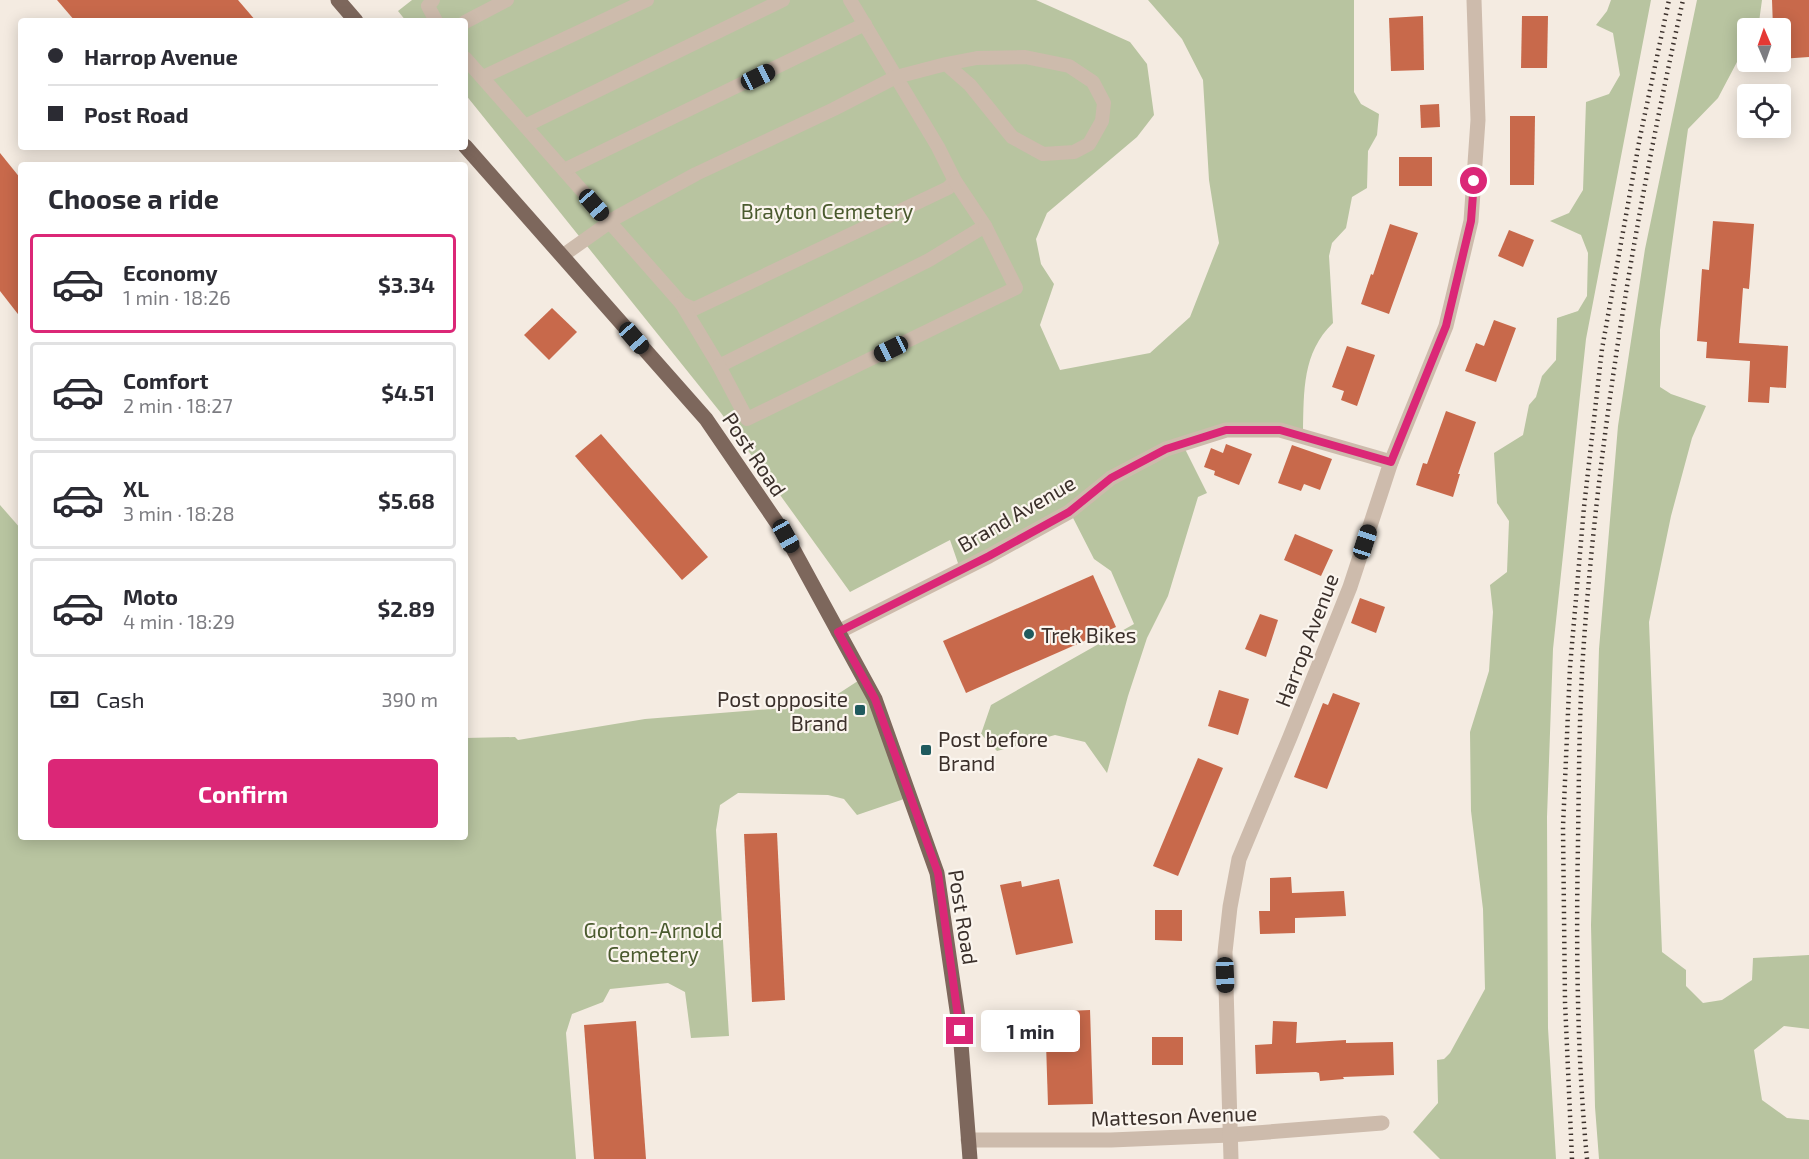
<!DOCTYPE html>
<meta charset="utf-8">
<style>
body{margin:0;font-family:"Exo 2",sans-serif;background:#f7f7f7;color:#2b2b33;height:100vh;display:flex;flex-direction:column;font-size:22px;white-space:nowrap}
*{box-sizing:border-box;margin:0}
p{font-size:20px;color:#7c7c81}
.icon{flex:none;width:33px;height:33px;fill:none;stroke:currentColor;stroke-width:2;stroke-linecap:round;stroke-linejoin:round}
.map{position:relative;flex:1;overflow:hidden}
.side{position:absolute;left:18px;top:162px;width:450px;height:678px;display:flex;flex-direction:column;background:#fff;border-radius:6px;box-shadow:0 3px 15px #0003}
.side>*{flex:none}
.banner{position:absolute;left:18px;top:18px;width:450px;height:132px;border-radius:6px;box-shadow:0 3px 15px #0003;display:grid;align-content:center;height:132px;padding:0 30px;background:#fff}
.needle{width:39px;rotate:358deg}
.tools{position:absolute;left:1737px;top:18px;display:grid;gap:12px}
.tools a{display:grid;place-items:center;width:54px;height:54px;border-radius:6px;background:#fff;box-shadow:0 3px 15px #0003;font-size:30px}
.end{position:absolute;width:27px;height:27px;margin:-14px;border:8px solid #db2777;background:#fff;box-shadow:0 0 0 3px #fff}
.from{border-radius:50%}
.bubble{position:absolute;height:42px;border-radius:6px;background:#fff;box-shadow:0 3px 15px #0003;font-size:20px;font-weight:700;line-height:42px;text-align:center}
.car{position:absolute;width:18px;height:36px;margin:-18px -9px;border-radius:8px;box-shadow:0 0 4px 2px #0007;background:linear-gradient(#222 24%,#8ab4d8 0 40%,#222 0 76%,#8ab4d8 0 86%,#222 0)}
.banner b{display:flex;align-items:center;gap:21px;height:57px;font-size:22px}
.banner b+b{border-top:2px solid #e1e1e2}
.banner i{width:15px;height:15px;background:#2b2b33}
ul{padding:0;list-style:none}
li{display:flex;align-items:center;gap:18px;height:99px;margin:0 12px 9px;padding:0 18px;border:3px solid #e1e1e2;border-radius:6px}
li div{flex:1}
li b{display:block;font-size:22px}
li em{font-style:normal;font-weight:700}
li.active{border-color:#db2777}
li>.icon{width:54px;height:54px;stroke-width:1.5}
h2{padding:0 30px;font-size:27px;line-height:72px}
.pay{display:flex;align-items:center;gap:15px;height:66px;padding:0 30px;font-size:22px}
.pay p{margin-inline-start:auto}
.cta{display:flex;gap:12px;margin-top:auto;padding:12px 30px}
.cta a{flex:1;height:69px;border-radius:6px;background:#db2777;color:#fff;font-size:24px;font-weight:700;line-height:69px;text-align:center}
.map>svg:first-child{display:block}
.green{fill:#b8c4a0}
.building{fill:#c8694b}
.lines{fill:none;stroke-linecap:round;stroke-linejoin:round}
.service{stroke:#cdbbac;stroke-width:14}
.minor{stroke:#cdbbac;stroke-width:15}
.primary{stroke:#7d675c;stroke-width:15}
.rail{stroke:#3b302b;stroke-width:4.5;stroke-dasharray:1.5 4.5;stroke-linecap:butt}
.route{stroke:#db2777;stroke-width:8}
.poi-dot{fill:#1f5a5e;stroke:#fbf5ee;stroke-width:2}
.labels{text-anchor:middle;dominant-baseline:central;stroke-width:4.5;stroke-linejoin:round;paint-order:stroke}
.park-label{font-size:21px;fill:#4a5a2e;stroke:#fbf5ee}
.street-label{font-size:21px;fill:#3b302b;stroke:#fbf5ee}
.poi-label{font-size:21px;fill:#3b302b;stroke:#fbf5ee;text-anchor:start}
</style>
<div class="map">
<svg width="1809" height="1159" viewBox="0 0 1809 1159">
<rect width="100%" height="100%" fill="#f4ebe1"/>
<g class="green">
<path d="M412,0H1036L1130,42L1147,64L1154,115L1137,137L1047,213L1036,239L1041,264L1054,284L1040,325L1060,370L1150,353L1190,317L1219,243L1209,180L1203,80L1182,39L1148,0H1354V92L1361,104L1379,114L1377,135L1368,151L1367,188L1352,197L1346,228L1332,243L1329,256L1333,323C1302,353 1304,391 1303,431L1276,428L1183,445L1207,493L1198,497L1168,596L1147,638L1128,696L1107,773L1085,742L1055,735L997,751L981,734L991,705L1134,624L1111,571L1094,559L1070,512L959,566L950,540L850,592L721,413L465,94V21H406L398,11Z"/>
<path d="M1611,0H1651L1586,339L1553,649L1547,817L1548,1028L1556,1159H1440L1413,1132L1438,1103L1437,1060L1444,1059L1450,1053L1485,989L1483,909L1471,811L1470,732L1489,671L1493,612L1490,585L1507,572L1509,521L1497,503L1494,453L1523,435L1529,405L1536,397L1542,376L1556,360L1557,318L1578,311L1587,296L1588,253L1581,235L1550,221L1569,213L1583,190L1586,102L1609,94L1620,75L1613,33L1596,25L1607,11Z"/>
<path d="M1697,0H1762L1759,22L1755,28H1748L1747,43L1718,98L1688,129L1660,330V387L1671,394L1706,406L1692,438L1671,516L1649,622L1662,952L1686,970V986L1703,1003L1722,1000L1752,980L1753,958L1809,955V1029L1784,1026L1754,1050L1762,1100L1787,1118L1809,1120V1159H1599L1595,1107L1591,925L1599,649L1618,426L1645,249Z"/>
<path d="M0,505L21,529V837H465V738L515,737L518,740L645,719L821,705L864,677L907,798L857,815L844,799L828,795L738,793L720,805L716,830L729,1036L691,1038L685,992L668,983L610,989L603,1002L572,1014L566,1033L576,1159H0Z"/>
</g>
<g class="building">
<path d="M57,0H238L256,21H75Z"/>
<path d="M1772,0H1809V57L1780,59V28H1773Z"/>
<path d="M1423,16L1424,70L1391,71L1389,18Z"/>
<path d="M1522,16H1548L1547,68H1521Z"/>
<path d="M1439,104L1440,127L1421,128L1420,105Z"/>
<path d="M1510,116H1535L1534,185H1510Z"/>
<path d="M0,153L21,179V318L0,291Z"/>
<rect x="1399" y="157" width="33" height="29"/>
<path d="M1713,221L1754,224L1749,289L1743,288L1739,343L1788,346L1786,388L1770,387L1769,403L1748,402L1750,361L1706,358L1707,342L1697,341L1702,269L1709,270Z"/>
<path d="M1390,224L1418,233L1389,314L1361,304L1371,274L1373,275Z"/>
<path d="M1509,230L1534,240L1523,267L1498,256Z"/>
<path d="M552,308L577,332L549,360L524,335Z"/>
<path d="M1494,320L1516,328L1496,382L1465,371L1476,343L1484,346Z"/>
<path d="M1347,346L1375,355L1357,406L1341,400L1344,391L1332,387Z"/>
<path d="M1446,411L1476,422L1458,474H1460L1453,497L1416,485L1423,463L1427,464Z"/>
<path d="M601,434L708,557L682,580L575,456Z"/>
<path d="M1226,444L1252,454L1239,485L1214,475L1215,471L1204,467L1211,448L1223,453Z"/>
<path d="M1292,445L1332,459L1320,490L1304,484L1301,491L1278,483Z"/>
<path d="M1295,534L1333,550L1321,576L1284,560Z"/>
<path d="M1093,575L1116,627L966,693L943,641Z"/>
<path d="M1360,598L1385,607L1376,633L1351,623Z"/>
<path d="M1260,614L1278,620L1266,657L1245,649Z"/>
<path d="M1219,690L1249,699L1238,735L1208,726Z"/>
<path d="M1333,693L1360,703L1327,789L1294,777L1323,703L1328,705Z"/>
<path d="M1198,758L1223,768L1178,876L1153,866Z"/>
<path d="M777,833L785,1000L752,1002L744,834Z"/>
<path d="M1291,877L1292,893L1344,891L1346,916L1295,918V933L1260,934L1259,911H1270V878Z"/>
<path d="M1059,879L1073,943L1016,955L1000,885L1021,881L1022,887Z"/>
<path d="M1155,910H1182V941L1155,940Z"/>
<path d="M1090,1010L1093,1104L1048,1105L1045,1012Z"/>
<path d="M636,1021L646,1159H594L584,1025Z"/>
<path d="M1273,1021L1297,1022L1296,1043L1346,1040V1043L1393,1042L1394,1075L1343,1077L1344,1079L1320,1081L1319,1073L1316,1072L1256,1074L1255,1045L1272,1044Z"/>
<rect x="1152" y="1037" width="31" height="28"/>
</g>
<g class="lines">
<g class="service">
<path d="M433,0L428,6L436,21"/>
<path d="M465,22L507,0"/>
<path d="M465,58L681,303L694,309L948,188L955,181L938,147L850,0"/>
<path d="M483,77L647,0"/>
<path d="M525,126L783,0"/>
<path d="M564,170L865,24"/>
<path d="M562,256L617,217L696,174L834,109L896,77L946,64L977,58L1025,57L1069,66L1093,82L1104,103L1102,121L1089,144L1074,152L1043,154L1012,137L970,85L946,64"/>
<path d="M681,303L719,366L929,260L985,226L955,181"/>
<path d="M719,366L747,419L1016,288L985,226"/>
</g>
<g class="minor">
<path d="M838,632L989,556L1069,512L1111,478L1166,449L1226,430H1280L1391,462"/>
<path d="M968,1140H1111L1230,1135L1382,1123"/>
<path d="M1231,1159L1225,952L1230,907L1239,859L1290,737L1350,587L1391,462L1446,326L1471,221L1478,120L1474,0"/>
</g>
<g class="primary">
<path d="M338,0L356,21"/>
<path d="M465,146L706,419L786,536L875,699L937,873L960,1031L970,1159"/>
</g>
<g class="rail">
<path d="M1572,1159L1565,1002L1563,827L1570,667L1584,507L1602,349L1640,137L1669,0"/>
<path d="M1587,1159C1577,1054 1576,948 1578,843C1579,780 1579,717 1583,655C1598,434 1635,216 1683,0"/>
</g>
</g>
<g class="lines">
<path class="route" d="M960,1031L938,873L875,699L838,632L989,556L1069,512L1111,478L1166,449L1226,430H1280L1391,462L1446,326L1471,221L1474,181"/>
</g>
<g class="poi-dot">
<circle cx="1029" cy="634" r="6"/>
<rect x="854" y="704" width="12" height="12" rx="3"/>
<rect x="920" y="744" width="12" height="12" rx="3"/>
</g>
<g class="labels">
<g class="park-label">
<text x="827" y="210">Brayton Cemetery</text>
<text x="653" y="929">Gorton-Arnold<tspan x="653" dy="24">Cemetery</tspan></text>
</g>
<g class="street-label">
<text transform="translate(755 454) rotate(56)">Post Road</text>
<text transform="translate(1016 513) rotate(-30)">Brand Avenue</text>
<text transform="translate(1306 640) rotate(-69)">Harrop Avenue</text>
<text transform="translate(964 917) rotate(81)">Post Road</text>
<text transform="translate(1174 1115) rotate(-2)">Matteson Avenue</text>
</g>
<g class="poi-label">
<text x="1041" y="634">Trek Bikes</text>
<text x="848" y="698" text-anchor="end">Post opposite<tspan x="848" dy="24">Brand</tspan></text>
<text x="938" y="738">Post before<tspan x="938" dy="24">Brand</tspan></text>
</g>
</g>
</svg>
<div class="tools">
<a><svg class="needle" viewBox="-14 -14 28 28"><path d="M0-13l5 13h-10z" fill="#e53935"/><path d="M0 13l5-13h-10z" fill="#7c7c81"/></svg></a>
<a><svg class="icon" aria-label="locate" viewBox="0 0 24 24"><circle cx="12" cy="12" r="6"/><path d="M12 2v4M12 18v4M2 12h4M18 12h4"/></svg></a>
</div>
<i class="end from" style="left:1474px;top:181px"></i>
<i class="end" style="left:960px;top:1031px"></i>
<div class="bubble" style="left:981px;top:1010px;width:99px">1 min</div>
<i class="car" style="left:758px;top:77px;rotate:64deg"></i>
<i class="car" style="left:594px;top:205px;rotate:139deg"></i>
<i class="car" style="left:634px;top:338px;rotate:139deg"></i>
<i class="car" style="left:891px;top:349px;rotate:244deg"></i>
<i class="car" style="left:786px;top:536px;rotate:151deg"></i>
<i class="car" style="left:1365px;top:542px;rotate:18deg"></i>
<i class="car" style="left:1225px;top:975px;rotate:178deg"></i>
<div class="banner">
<b><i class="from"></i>Harrop Avenue</b>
<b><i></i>Post Road</b>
</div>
<section class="side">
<h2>Choose a ride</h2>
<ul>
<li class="active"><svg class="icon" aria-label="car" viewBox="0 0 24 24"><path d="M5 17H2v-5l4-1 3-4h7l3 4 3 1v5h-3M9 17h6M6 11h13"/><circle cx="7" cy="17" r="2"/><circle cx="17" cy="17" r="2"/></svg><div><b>Economy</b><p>1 min · 18:26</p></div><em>$3.34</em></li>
<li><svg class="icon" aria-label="car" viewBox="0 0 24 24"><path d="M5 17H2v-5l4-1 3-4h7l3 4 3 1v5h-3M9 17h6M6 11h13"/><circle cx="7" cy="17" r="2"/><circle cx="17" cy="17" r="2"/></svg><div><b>Comfort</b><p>2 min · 18:27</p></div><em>$4.51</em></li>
<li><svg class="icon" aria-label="car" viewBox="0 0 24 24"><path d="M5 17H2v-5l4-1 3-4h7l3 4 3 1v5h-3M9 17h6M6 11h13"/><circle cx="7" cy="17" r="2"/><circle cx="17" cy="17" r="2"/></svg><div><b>XL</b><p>3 min · 18:28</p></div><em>$5.68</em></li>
<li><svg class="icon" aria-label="car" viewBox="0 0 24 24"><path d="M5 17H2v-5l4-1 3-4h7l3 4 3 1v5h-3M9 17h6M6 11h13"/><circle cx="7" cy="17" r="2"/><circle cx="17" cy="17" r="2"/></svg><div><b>Moto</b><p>4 min · 18:29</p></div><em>$2.89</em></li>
</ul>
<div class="pay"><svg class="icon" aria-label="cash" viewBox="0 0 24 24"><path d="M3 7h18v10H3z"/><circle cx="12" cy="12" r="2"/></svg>Cash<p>390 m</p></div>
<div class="cta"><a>Confirm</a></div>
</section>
</div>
